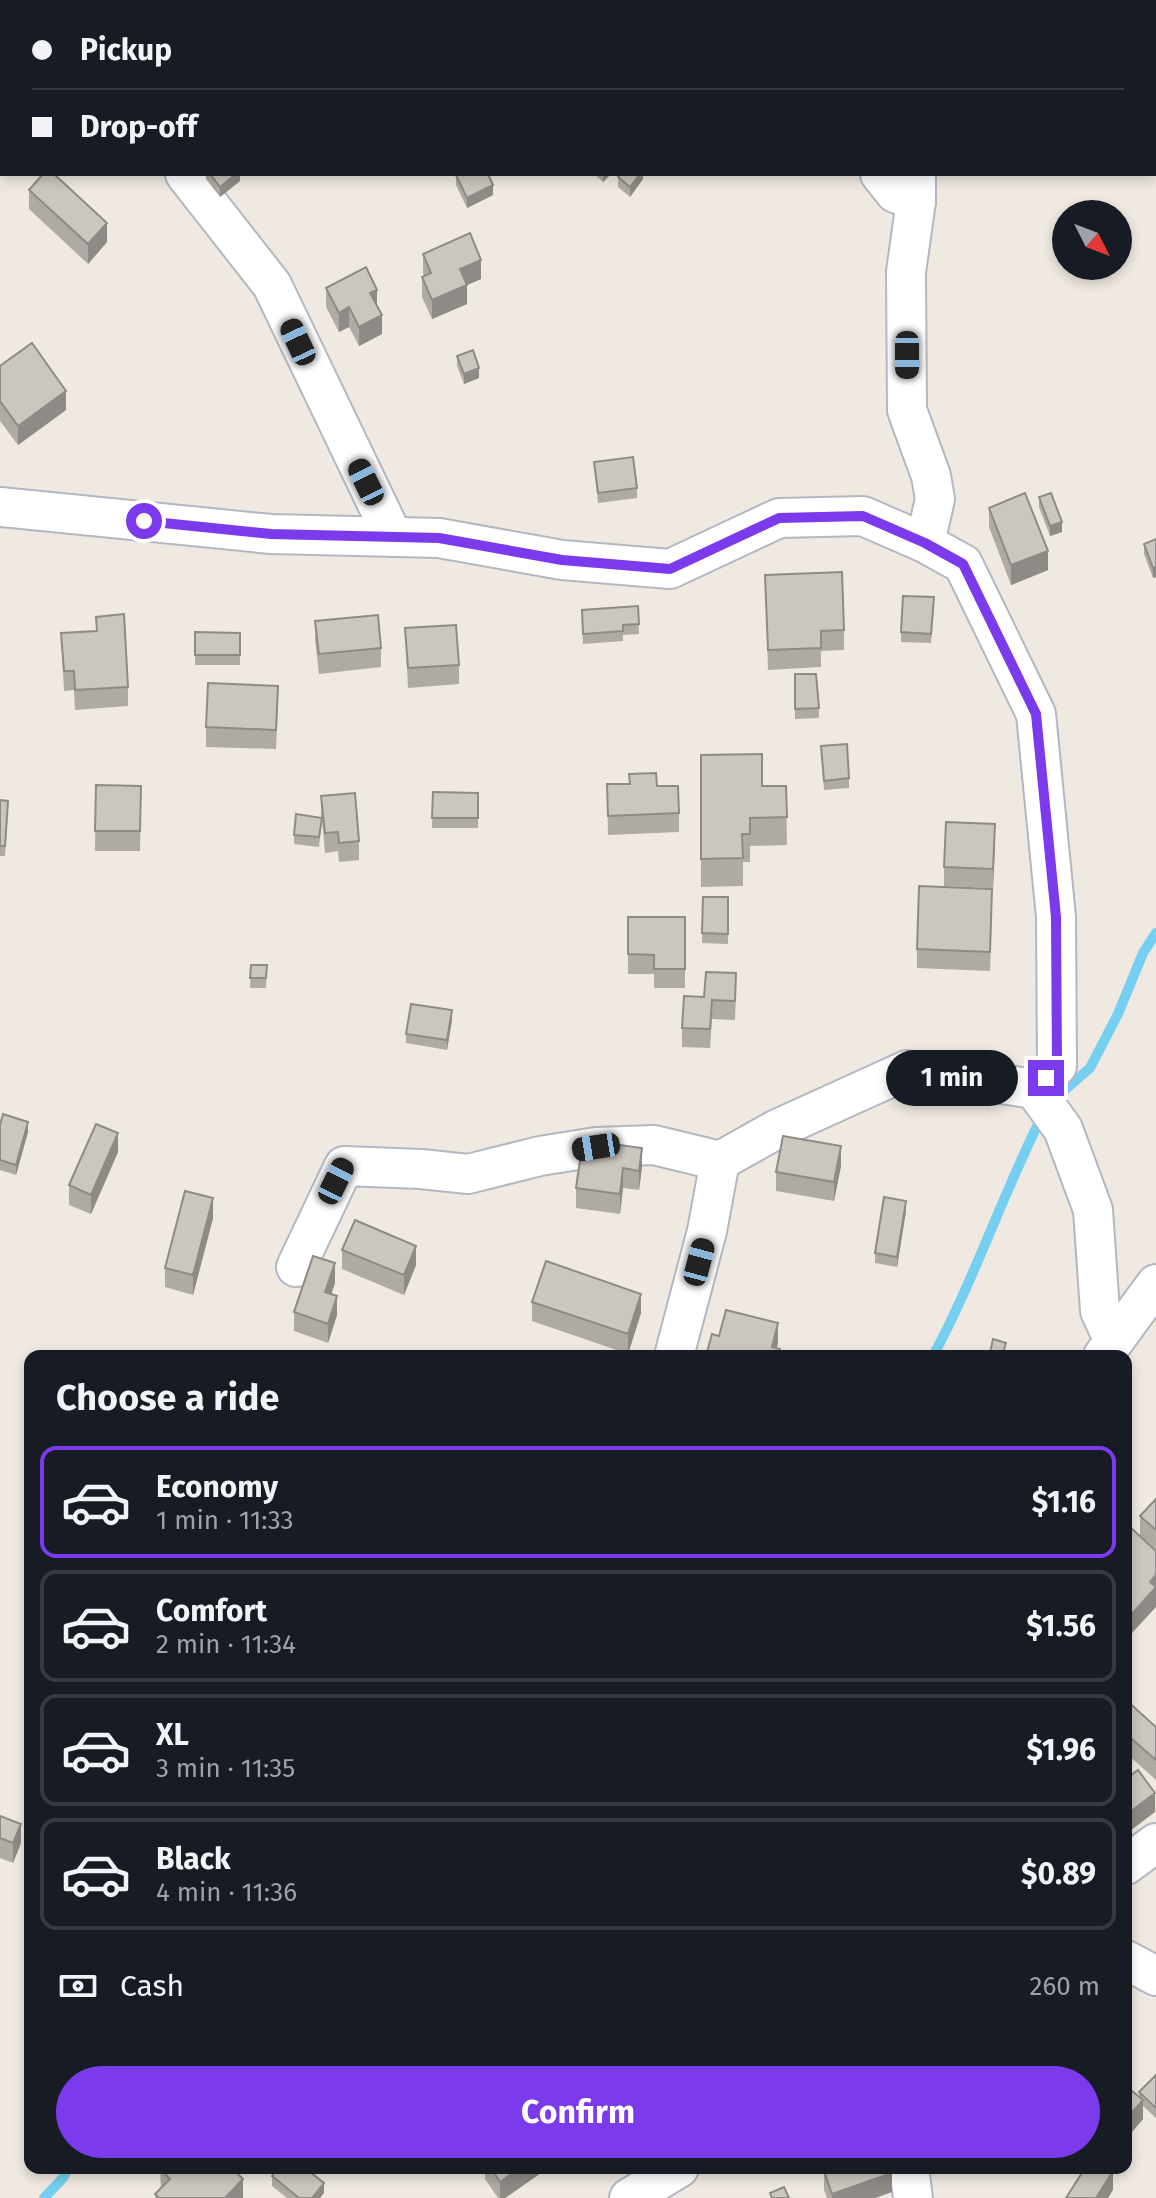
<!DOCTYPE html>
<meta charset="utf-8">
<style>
body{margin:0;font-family:"Fira Sans",sans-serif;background:#242831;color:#f1f3f6;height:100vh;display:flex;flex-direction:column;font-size:30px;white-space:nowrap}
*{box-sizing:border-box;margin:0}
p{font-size:26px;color:#9ea1a6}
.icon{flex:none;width:44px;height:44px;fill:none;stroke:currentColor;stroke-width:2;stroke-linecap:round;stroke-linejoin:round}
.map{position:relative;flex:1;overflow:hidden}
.sheet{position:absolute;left:24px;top:1350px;width:1108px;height:824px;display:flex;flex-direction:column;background:#171b24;border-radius:16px;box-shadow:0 4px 12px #0003}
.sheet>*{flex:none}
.guide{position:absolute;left:0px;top:0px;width:1156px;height:176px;box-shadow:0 4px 12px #0003;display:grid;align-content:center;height:176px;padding:0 32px;background:#171b24}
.needle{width:52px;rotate:132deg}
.controls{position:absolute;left:1052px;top:200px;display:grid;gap:16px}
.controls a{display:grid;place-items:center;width:80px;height:80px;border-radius:50%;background:#171b24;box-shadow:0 4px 12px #0003;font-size:40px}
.end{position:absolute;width:36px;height:36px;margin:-18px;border:10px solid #7c3aed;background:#fff;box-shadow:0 0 0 4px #fff}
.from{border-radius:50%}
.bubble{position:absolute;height:56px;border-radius:28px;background:#171b24;box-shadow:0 4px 12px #0003;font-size:26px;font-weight:700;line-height:56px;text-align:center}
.car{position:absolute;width:24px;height:48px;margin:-24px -12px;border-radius:10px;box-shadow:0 0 6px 2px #0007;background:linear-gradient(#222 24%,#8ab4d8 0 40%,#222 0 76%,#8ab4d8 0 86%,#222 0)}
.guide b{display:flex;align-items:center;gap:28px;height:76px;font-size:30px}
.guide b+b{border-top:2px solid #363941}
.guide i{width:20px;height:20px;background:#f1f3f6}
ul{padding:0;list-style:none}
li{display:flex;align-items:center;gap:24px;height:112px;margin:0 16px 12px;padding:0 16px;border:4px solid #363941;border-radius:16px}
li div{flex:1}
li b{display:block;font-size:30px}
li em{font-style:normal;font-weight:700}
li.selected{border-color:#7c3aed}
li>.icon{width:72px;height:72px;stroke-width:1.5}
h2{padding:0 32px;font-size:36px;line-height:96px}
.pay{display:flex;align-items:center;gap:20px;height:88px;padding:0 32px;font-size:30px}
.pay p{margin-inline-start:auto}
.button{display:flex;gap:16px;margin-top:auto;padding:16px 32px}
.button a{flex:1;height:92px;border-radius:48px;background:#7c3aed;color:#fff;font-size:32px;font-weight:700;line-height:92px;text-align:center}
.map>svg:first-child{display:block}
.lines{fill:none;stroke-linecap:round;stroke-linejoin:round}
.stream{stroke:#75cff0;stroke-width:10}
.minor-casing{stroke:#b4b7c1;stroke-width:42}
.minor{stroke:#fff;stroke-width:38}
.wall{fill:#afaba4}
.shaded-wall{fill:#8e8b86}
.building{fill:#cbc7bf;stroke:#8e8b86;stroke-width:2}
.route{stroke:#7c3aed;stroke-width:10}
</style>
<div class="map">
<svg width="1156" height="2198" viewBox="0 0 1156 2198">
<rect width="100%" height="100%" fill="#efe9e1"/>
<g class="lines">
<g class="stream">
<path d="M1052,1101L1090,1068L1118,1014L1143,953L1156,933"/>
<path d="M933,1356C975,1278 1003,1193 1043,1114"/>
<path d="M44,2198L63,2178L68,2168"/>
</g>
<g class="minor-casing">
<g id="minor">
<path d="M736,0L738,2"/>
<path d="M924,2V0"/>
<path d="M185,174L272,285L393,537"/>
<path d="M880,174L895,193L916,201"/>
<path d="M916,174V201L906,272L907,410L931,476L935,499L925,543"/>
<path d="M0,507L271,534L439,538L562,560L670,569L779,518L863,516L925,543L963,564L1036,714L1056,917L1057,1066L1034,1089"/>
<path d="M296,1267L344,1166L421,1169L468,1174L540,1156L596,1147L654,1145L720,1161L777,1129L907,1070L1034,1089L1063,1129L1093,1210L1100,1311L1114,1341"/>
<path d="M674,1356L707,1231L720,1161"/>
<path d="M1103,1356L1156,1284"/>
<path d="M1126,1865L1156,1843"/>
<path d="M1126,1960L1156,1976"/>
<path d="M909,2168L913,2198"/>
<path d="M629,2198L679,2168"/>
</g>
</g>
<use href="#minor" class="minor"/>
</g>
<g class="wall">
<path d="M206,174H240V181L220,197L206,179Z"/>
<path d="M594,174H611L603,182Z"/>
<path d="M643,174V179L630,197L618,187V177Z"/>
<path d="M456,175L493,195L467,208L456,185Z"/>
<path d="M29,190L107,242L88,264L29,209Z"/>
<path d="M423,254L481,279L467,285V304L432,319L422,297V277H424L423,273Z"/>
<path d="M326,288L377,307L382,334L359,346L349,327L339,332L326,307Z"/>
<path d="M457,356L479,378L464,384L457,366Z"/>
<path d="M0,366L66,410L18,445L0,421Z"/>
<path d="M594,462L637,488V498L598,503Z"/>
<path d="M1039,497L1062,532L1050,536L1039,507Z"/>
<path d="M989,508L1048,570L1011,585L989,527Z"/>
<path d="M1156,539L1153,578L1144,554V544Z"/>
<path d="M765,575L844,630V650L821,651V667L768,670Z"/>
<path d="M638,606L639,634L623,635V641L583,644L582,620Z"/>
<path d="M934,607L931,643L901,642V632Z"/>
<path d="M96,617L128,687V706L75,710L74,690L64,691L61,633L96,631Z"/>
<path d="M315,621L381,648V667L319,674L315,640Z"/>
<path d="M405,628L459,665V684L408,688Z"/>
<path d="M195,632L240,633V665H195Z"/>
<path d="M795,674L819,708V718L795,719Z"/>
<path d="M278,705L276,749L206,747V727Z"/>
<path d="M821,746L849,778V788L824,790Z"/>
<path d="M701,755L762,786H786L787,845L750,846V862H743V886L701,887Z"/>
<path d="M607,784L679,813V832L608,835Z"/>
<path d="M96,785L141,786L140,851H95Z"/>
<path d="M433,792L478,793V828H432Z"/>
<path d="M321,796L359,841V860L339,862L338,851L325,853L322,819L319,847L294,844V835L321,818Z"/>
<path d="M0,800L8,811L5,856H0Z"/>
<path d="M995,844L993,888L944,886V867Z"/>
<path d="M703,897H728V944L702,943Z"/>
<path d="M992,909L990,971L917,968V949Z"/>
<path d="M628,917H685V988H654V974H628Z"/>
<path d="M251,965H267L266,988H250Z"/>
<path d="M736,993L735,1020L712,1019L710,1048L682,1047V1028L704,997Z"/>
<path d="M452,1020L447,1050L406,1043V1034Z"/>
<path d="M0,1125L28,1132L16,1175L0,1170Z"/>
<path d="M583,1140L642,1167L639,1190L623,1188L620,1214L576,1208V1188Z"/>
<path d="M118,1152L91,1214L69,1205V1185Z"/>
<path d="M841,1166L834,1201L776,1191V1172Z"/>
<path d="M906,1211L897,1267L875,1263V1253Z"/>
<path d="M213,1218L193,1295L165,1287V1268Z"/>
<path d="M342,1250L416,1265L404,1295L342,1269Z"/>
<path d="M335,1283L331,1294L337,1315L328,1343L294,1331V1312Z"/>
<path d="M532,1302L641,1313L628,1354L532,1321Z"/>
<path d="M1156,1499V1550L1140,1536V1516Z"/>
<path d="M1126,1529L1156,1551L1132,1633L1128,1629L1126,1631Z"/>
<path d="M1126,1700L1156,1727V1780L1126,1753Z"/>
<path d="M0,1816L21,1843L13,1863L0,1858Z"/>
<path d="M1156,2075V2118L1143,2106V2119L1126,2139V2086L1139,2097V2092Z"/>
<path d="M485,2168H548L505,2198H498L485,2179Z"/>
<path d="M820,2168H890L892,2192L875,2198H827L824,2190V2171L827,2170V2168L821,2171Z"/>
<path d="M160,2169L243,2198H155V2194L161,2189Z"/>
<path d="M272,2176L324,2193L320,2198H287L272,2186Z"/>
</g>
<g class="shaded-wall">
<path d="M236,174H240V181L220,197V187Z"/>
<path d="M603,174H611L603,182Z"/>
<path d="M640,174H643V179L630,197V187Z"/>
<path d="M493,185V195L467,208V198Z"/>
<path d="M107,223V242L88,264V244Z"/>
<path d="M481,260V279L467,285V304L432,319V300L460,269Z"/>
<path d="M377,290V309L370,293Z"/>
<path d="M349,307V327L339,332V313Z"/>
<path d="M382,315V334L359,346V327Z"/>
<path d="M479,368V378L464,384V374Z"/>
<path d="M66,391V410L18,445V426Z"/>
<path d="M1062,522V532L1050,536V526Z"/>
<path d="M1048,551V570L1011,585V565Z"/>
<path d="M1156,567V577L1153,578V568Z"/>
<path d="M995,824V844L993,888V869Z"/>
<path d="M452,1010V1020L447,1050V1040Z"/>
<path d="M28,1122V1132L16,1175V1165Z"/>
<path d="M118,1133V1152L91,1214V1195Z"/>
<path d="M841,1146V1166L834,1201V1182Z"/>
<path d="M642,1148V1167L639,1190V1171Z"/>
<path d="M623,1168V1188L620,1214V1194Z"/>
<path d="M213,1198V1218L193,1295V1275Z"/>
<path d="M906,1201V1211L897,1267V1257Z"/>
<path d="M416,1246V1265L404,1295V1275Z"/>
<path d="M335,1263V1283L325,1312V1292Z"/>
<path d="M641,1294V1313L628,1354V1334Z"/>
<path d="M337,1296V1315L328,1343V1324Z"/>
<path d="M778,1323V1343L775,1356L772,1347Z"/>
<path d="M1156,1575V1607L1132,1633V1614L1150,1582Z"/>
<path d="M1128,1610V1629L1126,1631V1612Z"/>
<path d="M1155,1793V1812L1126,1834V1815Z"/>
<path d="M21,1824V1843L13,1863V1843Z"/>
<path d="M1143,2100V2119L1126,2139V2119Z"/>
<path d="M520,2168H548L505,2198H500V2182Z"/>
<path d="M1113,2171V2190L1108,2198H1096Z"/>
<path d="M892,2173V2192L875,2198H832V2194Z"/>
<path d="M243,2179V2198H225Z"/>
<path d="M324,2183V2193L320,2198H312Z"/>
</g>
<g class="building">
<path d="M278,0H310L308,2H280Z"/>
<path d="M43,174H54L107,223L88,244L29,190Z"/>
<path d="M210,174H236L220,187Z"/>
<path d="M459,174H488L493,185L467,198L456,175Z"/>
<path d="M621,174H640L630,187L618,177Z"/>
<path d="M470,233L481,260L460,269L467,285L432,300L422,277L431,273L423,254Z"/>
<path d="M366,267L377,290L370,293L382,315L359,327L349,307L339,313L326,288Z"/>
<path d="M32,343L66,391L18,426L0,401V366Z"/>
<path d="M473,350L479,368L464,374L457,356Z"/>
<path d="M633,457L637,488L598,493L594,462Z"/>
<path d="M1025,493L1048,551L1011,565L989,508Z"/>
<path d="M1051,493L1062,522L1050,526L1039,497Z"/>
<path d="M1156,539V567L1153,568L1144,544Z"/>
<path d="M842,572L844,630L821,631V648L768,650L765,575Z"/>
<path d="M903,596L934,597L931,634L901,632Z"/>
<path d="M638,606L639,624L623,625V631L583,634L582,610Z"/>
<path d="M124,614L128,687L75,690L74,671H64L61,633L97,631L96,617Z"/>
<path d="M378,615L381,648L319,654L315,621Z"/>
<path d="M456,625L459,665L408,668L405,628Z"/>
<path d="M195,632L240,633V655H195Z"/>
<path d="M795,674H816L819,708L795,709Z"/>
<path d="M208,683L278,686L276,730L206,727Z"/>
<path d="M847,744L849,778L824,781L821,746Z"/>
<path d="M762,754V786H786L787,817L750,818V834H742L743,858L701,859V755Z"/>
<path d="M656,773L657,786H678L679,813L608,816L607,784H630L629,774Z"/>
<path d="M96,785L141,786L140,831H95Z"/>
<path d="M433,792L478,793V818H432Z"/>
<path d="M355,793L359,841L339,843L338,832L325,833L321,796Z"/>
<path d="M0,800L8,801L5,846H0Z"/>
<path d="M296,814L322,818L319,837L294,835Z"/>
<path d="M946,822L995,824L993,869L944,867Z"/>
<path d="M919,886L992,889L990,952L917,949Z"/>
<path d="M703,897H728V934L702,933Z"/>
<path d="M628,917H685V969H654V955L628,954Z"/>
<path d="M251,965H267L266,978H250Z"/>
<path d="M706,972L736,973L735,1001L712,1000L710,1029L682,1028L684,996L704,997Z"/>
<path d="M411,1004L452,1010L447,1040L406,1034Z"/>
<path d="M3,1114L28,1122L16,1165L0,1160V1125Z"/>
<path d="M96,1124L118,1133L91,1195L69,1185Z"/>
<path d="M783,1136L841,1146L834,1182L776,1172Z"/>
<path d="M583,1140L642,1148L639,1171L623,1168L620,1194L576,1188Z"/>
<path d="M185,1191L213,1198L193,1275L165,1268Z"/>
<path d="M884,1197L906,1201L897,1257L875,1253Z"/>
<path d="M355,1220L416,1246L404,1275L342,1250Z"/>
<path d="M313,1256L335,1263L325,1292L337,1296L328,1324L294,1312Z"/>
<path d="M546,1261L641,1294L628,1334L532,1302Z"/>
<path d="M726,1310L778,1323L772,1347L780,1349L778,1356H706L712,1334L719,1336Z"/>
<path d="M993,1339L1006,1343L1002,1356L990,1353Z"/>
<path d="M1156,1499V1530L1140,1516Z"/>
<path d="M1129,1526L1156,1551V1575L1150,1582L1156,1587L1132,1614L1128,1610L1126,1612V1529Z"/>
<path d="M1126,1700L1156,1727V1760L1126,1734Z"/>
<path d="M1126,1768L1131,1775L1138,1770L1155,1793L1126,1815Z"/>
<path d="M0,1816L21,1824L13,1843L0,1838Z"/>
<path d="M1156,2075V2108L1139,2092Z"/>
<path d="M1126,2086L1143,2100L1126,2119Z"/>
<path d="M161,2168H232L243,2179L225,2198H159L155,2194L170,2179L160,2169Z"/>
<path d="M278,2168H305L324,2183L312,2198H299L272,2176Z"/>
<path d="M491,2168H520L500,2182Z"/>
<path d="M832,2168H890L892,2173L832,2194L824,2171Z"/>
<path d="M1085,2168H1108L1113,2171L1096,2198H1066Z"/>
<path d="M784,2187L789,2198H772L770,2193Z"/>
</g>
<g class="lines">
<path class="route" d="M144,521L271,534L439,538L562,560L670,569L779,518L863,516L925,543L963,564L1036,714L1056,917L1057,1066L1046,1078"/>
</g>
</svg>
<div class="controls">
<a><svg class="needle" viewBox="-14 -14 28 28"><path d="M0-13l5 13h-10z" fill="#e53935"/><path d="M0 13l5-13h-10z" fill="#9ea1a6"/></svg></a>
</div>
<i class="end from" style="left:144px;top:521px"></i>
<i class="end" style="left:1046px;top:1078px"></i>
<div class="bubble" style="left:886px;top:1050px;width:132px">1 min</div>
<i class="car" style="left:298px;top:342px;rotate:335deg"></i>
<i class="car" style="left:907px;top:355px;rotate:180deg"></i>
<i class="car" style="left:366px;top:482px;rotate:334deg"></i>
<i class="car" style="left:596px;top:1147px;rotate:261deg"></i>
<i class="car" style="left:336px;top:1181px;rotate:26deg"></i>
<i class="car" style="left:699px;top:1262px;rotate:15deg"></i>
<div class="guide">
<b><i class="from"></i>Pickup</b>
<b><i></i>Drop-off</b>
</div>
<section class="sheet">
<h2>Choose a ride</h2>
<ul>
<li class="selected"><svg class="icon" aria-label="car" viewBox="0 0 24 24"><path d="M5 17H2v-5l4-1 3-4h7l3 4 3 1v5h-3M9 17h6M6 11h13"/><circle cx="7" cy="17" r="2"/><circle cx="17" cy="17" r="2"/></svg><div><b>Economy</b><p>1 min · 11:33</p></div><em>$1.16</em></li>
<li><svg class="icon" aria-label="car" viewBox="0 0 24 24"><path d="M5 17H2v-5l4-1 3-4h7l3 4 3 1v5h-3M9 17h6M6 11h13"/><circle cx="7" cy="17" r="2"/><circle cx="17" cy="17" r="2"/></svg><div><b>Comfort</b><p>2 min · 11:34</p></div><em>$1.56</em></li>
<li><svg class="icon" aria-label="car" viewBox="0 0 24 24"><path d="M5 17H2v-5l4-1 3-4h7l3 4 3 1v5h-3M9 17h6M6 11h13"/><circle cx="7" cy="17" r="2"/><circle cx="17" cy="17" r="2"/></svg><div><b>XL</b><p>3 min · 11:35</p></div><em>$1.96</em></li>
<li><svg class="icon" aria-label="car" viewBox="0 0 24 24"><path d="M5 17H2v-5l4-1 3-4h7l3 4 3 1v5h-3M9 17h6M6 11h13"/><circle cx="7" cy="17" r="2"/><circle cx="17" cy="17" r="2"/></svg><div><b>Black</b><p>4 min · 11:36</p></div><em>$0.89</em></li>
</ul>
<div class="pay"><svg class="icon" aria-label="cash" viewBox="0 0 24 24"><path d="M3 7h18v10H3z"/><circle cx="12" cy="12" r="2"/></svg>Cash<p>260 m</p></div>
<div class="button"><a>Confirm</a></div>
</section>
</div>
